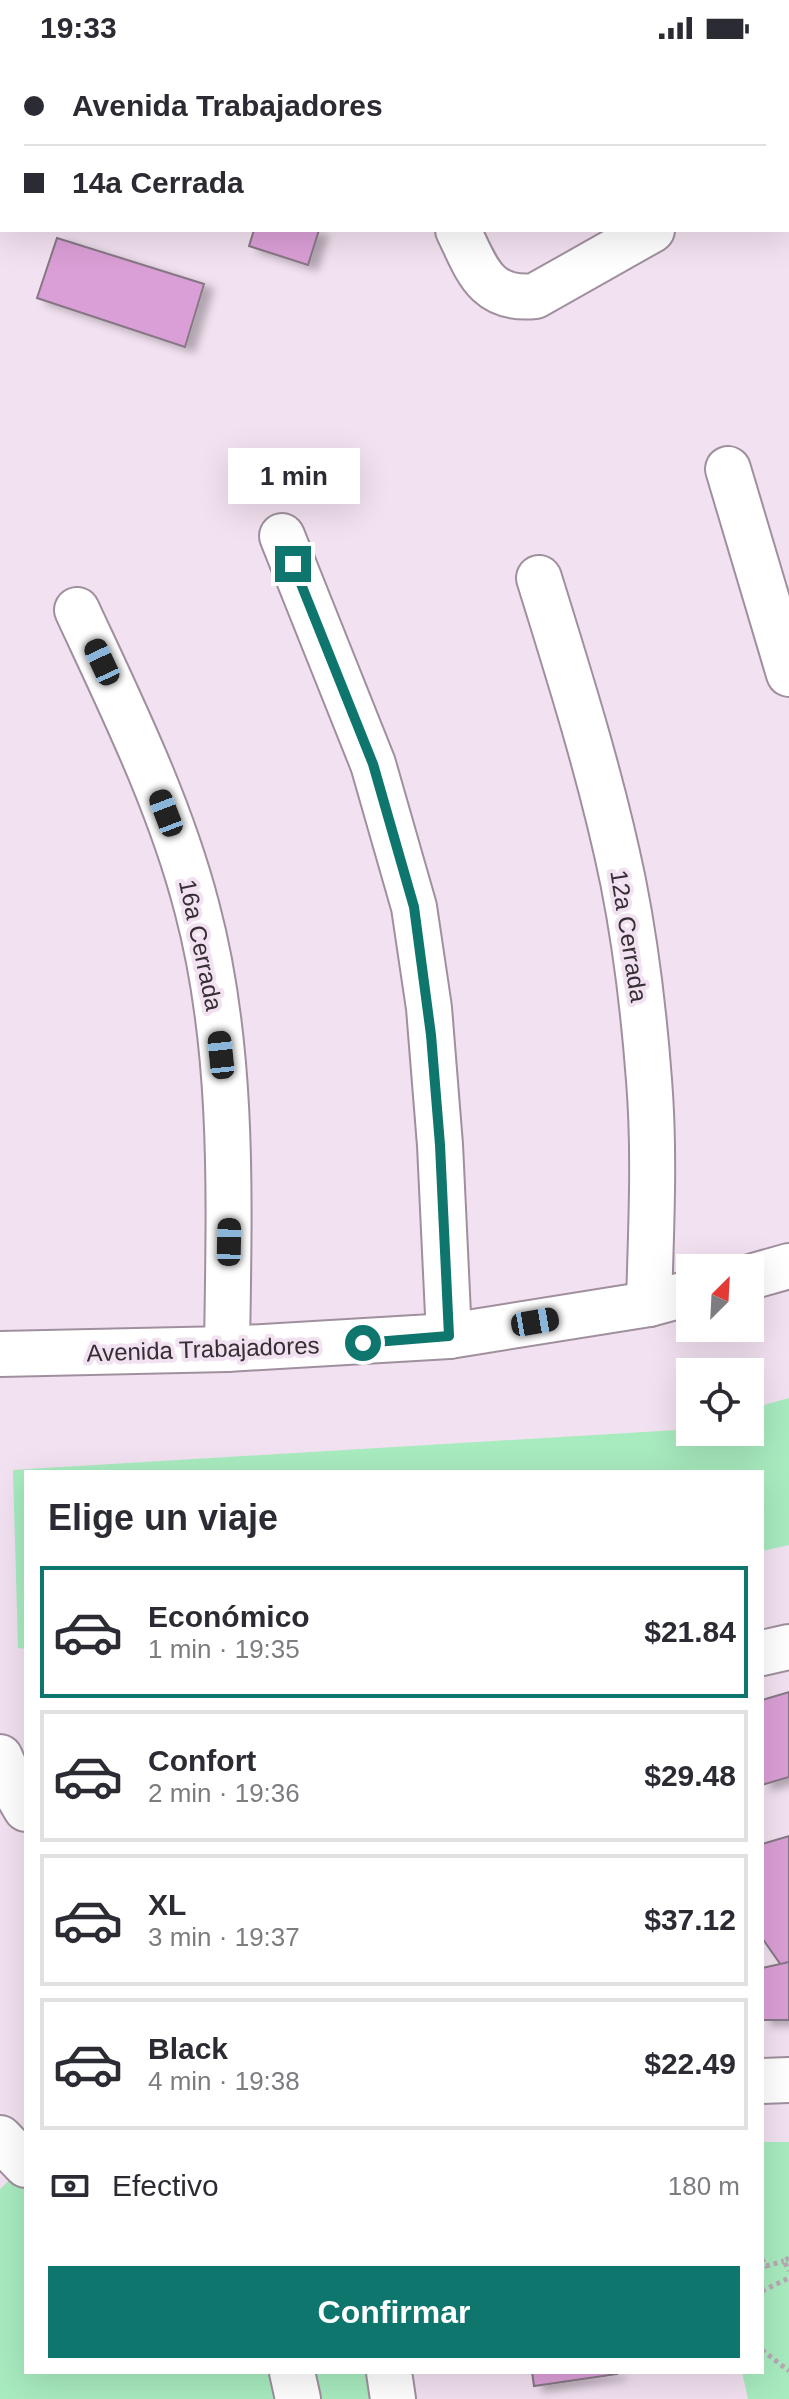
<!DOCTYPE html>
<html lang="es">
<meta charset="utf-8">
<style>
body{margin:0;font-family:Arial,sans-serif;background:#f2f2f3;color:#2b2b33;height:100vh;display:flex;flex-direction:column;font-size:30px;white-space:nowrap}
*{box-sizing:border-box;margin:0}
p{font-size:26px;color:#7c7c81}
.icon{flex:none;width:44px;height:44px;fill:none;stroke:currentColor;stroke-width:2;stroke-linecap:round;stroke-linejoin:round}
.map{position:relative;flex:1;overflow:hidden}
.sheet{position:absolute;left:24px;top:1414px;width:740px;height:904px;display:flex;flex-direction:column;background:#fff;border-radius:0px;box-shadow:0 8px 32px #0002}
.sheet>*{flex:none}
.top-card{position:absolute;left:0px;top:0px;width:790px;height:176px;box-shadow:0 8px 32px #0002;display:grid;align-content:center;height:176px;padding:0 24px;background:#fff}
.needle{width:52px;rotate:24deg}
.controls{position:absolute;left:676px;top:1198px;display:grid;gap:16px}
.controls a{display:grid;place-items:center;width:88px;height:88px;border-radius:0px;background:#fff;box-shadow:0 8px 32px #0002;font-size:40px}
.end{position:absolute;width:36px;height:36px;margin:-18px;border:10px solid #0f766e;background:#fff;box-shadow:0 0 0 4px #fff}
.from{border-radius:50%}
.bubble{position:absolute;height:56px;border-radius:0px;background:#fff;box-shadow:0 8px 32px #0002;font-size:26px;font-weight:700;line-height:56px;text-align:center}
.car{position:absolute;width:24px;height:48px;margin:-24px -12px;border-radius:10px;box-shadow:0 0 6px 2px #0007;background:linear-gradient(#222 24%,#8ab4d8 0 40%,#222 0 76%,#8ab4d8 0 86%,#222 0)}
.top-card b{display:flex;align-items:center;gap:28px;height:76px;font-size:30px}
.top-card b+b{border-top:2px solid #e1e1e2}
.top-card i{width:20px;height:20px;background:#2b2b33}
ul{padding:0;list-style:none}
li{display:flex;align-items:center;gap:24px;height:132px;margin:0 16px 12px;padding:0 8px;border:4px solid #e1e1e2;border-radius:0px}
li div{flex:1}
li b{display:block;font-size:30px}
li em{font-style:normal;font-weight:700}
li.selected{border-color:#0f766e}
li>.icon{width:72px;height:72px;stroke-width:1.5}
h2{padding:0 24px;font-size:36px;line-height:96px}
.pay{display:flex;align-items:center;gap:20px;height:88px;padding:0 24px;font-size:30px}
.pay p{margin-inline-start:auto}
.primary-button{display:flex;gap:16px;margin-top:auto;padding:16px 24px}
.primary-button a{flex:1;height:92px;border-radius:0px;background:#0f766e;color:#fff;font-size:32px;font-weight:700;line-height:92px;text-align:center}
.status{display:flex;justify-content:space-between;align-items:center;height:56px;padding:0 40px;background:#fff;direction:ltr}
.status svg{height:22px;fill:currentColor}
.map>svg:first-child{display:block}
.park{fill:#a8ebbf}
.building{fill:#da9fd6;stroke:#867785;stroke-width:2;filter:url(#shadow)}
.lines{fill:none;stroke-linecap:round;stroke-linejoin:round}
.minor-casing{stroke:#a0909e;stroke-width:48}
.path{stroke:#b7a9b5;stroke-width:5;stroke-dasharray:4 4;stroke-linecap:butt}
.minor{stroke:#fff;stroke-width:44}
.route{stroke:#0f766e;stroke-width:10}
.labels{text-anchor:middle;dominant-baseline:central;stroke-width:8;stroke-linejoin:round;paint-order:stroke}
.street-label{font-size:24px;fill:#352e34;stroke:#f2e1f0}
</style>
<div class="status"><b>19:33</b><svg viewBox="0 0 49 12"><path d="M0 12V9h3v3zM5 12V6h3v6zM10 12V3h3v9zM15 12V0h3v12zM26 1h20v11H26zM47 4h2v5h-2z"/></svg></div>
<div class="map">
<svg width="789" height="2343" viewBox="0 0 789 2343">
<defs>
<filter id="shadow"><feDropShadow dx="9" dy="5" stdDeviation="4" flood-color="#0004"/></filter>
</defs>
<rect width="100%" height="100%" fill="#f2e1f0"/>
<g class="park">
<path d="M789,1342V1489L762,1495V1416H26V1593L18,1592L13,1414L677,1374L690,1370V1376H750V1353Z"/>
<path d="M762,2086H789V2343H748L742,2316H762Z"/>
<path d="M26,2109V2316H389L393,2343H0V2133Z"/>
</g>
<g class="building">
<path d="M84,0H234L240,2H83Z"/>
<path d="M1,42H2V116H0Z"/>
<path d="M254,174H319L308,209L249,190Z"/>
<path d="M57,182L204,228L185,291L37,242Z"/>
<path d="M789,1636V1721L762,1729V1644Z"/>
<path d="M789,1780V1906L781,1909L762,1882V1788Z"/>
<path d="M789,1906V1964H762V1912Z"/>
<path d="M532,2316H616L617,2318L534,2330Z"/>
</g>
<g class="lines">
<g class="minor-casing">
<g id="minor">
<path d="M744,0L746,2"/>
<path d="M516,2L519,0"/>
<path d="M788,76L789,78"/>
<path d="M458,174C477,213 485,245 535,240L652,174"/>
<path d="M728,413L789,618"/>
<path d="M282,480L373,708L414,851L429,952L440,1089L449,1280"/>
<path d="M539,522C570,622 602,723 623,825C636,890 644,958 649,1024C655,1098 651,1173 649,1248"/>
<path d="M77,554C122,651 170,748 197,852C235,995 229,1147 227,1293"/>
<path d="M750,1221L789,1210"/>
<path d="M0,1298L227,1293L449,1280L649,1248L690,1237"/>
<path d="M762,1597L789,1591"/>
<path d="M0,1701L13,1731L26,1753"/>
<path d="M762,2025L789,2024"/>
<path d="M0,2082L26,2109"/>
<path d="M292,2316L298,2343"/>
<path d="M389,2316L393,2343"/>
</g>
</g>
<g class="path">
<path d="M789,2202L784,2205L789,2215"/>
<path d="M762,2203L766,2210L784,2205"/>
<path d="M762,2235L789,2222"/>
<path d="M762,2294L789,2315"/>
</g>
<use href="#minor" class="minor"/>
</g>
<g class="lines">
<path class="route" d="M293,508L373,708L414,851L431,979L440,1089L449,1280L363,1287"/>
</g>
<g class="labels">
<g class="street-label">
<text transform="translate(629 880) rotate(81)">12a Cerrada</text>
<text transform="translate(201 889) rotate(78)">16a Cerrada</text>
<text transform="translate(203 1293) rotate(-2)">Avenida Trabajadores</text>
</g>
</g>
</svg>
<div class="controls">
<a><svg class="needle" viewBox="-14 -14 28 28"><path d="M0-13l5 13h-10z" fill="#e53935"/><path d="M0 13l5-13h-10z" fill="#7c7c81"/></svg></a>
<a><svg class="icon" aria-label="locate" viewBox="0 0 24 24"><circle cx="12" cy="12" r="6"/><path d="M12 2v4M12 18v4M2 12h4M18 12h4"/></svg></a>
</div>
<i class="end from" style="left:363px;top:1287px"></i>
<i class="end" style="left:293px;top:508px"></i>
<div class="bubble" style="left:228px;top:392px;width:132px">1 min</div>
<i class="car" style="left:102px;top:606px;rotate:335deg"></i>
<i class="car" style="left:166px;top:757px;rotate:339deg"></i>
<i class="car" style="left:221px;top:999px;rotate:354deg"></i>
<i class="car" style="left:229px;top:1186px;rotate:1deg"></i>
<i class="car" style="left:535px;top:1266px;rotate:80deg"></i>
<div class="top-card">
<b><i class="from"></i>Avenida Trabajadores</b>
<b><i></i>14a Cerrada</b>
</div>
<section class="sheet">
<h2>Elige un viaje</h2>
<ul>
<li class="selected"><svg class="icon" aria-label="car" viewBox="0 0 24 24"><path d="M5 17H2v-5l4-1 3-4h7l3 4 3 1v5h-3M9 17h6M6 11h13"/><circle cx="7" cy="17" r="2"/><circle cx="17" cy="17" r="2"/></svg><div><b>Económico</b><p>1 min · 19:35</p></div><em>$21.84</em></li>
<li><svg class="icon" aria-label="car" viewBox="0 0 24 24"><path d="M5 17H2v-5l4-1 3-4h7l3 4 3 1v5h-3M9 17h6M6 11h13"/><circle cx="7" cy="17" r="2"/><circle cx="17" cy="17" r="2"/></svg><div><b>Confort</b><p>2 min · 19:36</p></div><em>$29.48</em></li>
<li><svg class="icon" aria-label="car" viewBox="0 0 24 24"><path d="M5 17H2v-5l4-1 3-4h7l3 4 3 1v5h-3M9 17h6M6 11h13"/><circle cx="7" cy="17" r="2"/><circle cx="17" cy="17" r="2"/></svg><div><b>XL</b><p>3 min · 19:37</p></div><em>$37.12</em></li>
<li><svg class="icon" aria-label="car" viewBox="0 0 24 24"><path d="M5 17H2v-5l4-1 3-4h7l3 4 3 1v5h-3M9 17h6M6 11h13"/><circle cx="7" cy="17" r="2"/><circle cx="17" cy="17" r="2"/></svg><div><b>Black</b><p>4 min · 19:38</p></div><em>$22.49</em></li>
</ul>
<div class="pay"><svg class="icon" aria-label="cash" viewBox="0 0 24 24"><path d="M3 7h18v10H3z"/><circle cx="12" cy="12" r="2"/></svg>Efectivo<p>180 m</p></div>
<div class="primary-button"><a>Confirmar</a></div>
</section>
</div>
